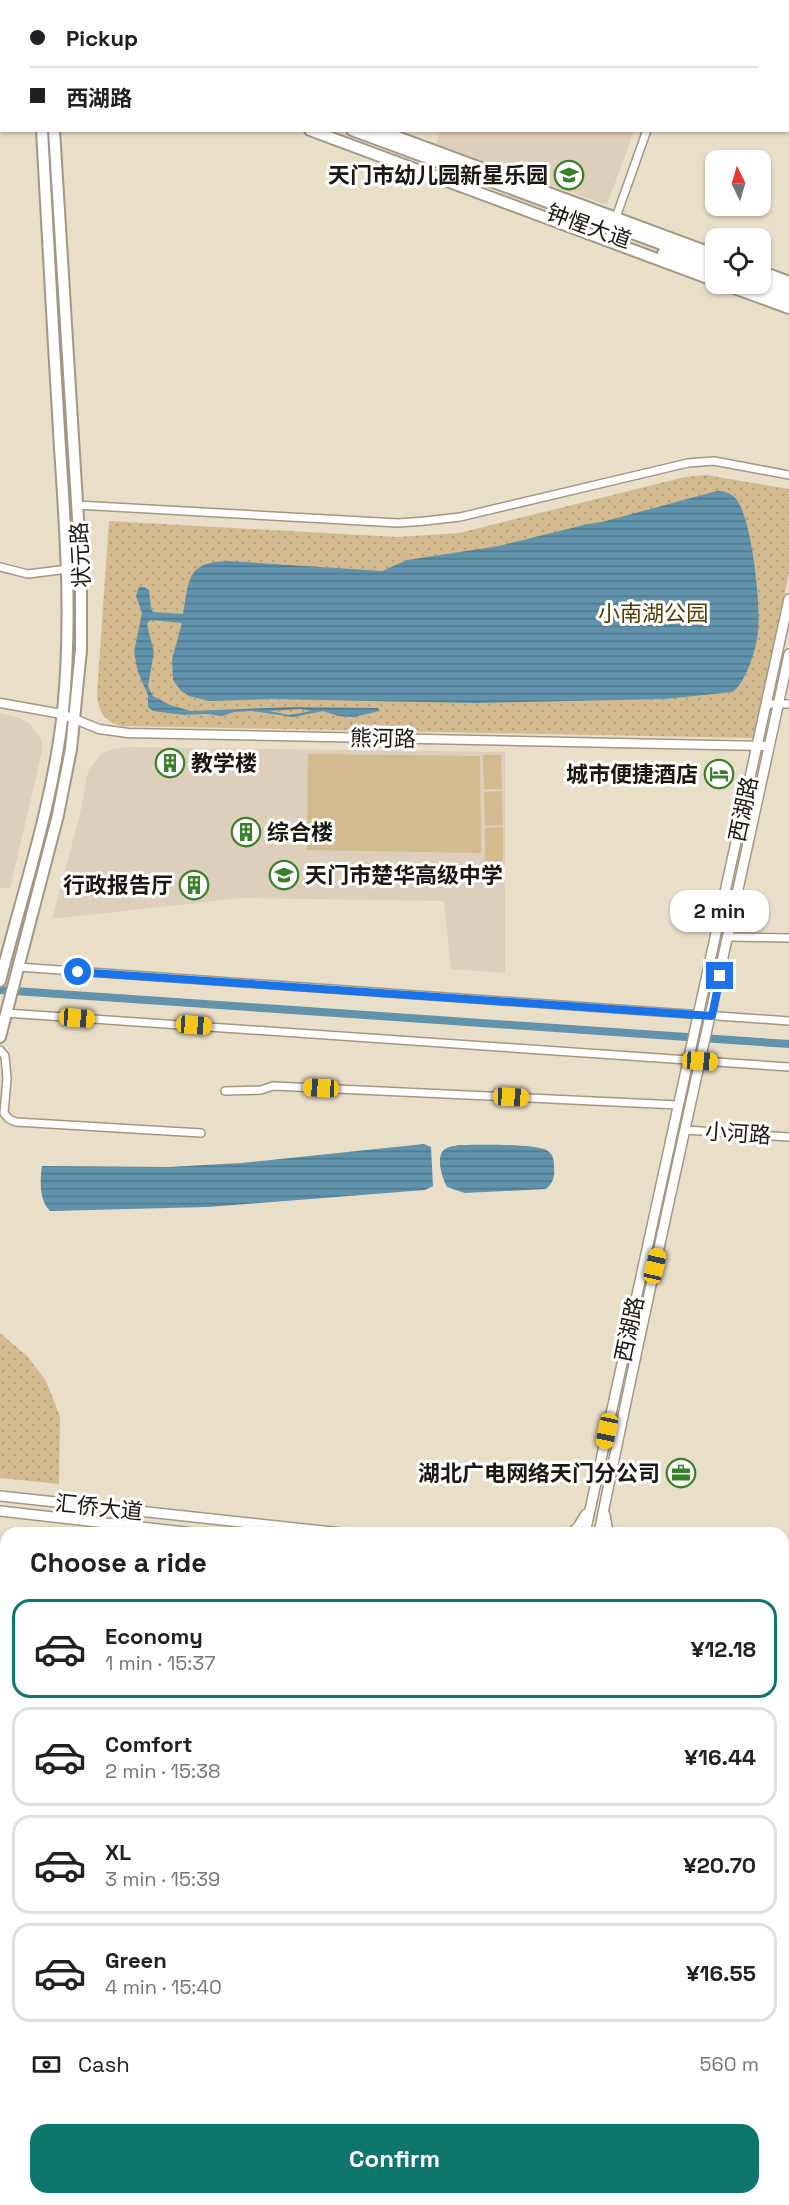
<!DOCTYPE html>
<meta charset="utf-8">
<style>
body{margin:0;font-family:"Space Grotesk","Noto Sans SC",sans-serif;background:#f2f2f2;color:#202124;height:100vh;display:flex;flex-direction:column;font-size:22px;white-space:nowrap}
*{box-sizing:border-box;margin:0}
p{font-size:20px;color:#757577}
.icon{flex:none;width:33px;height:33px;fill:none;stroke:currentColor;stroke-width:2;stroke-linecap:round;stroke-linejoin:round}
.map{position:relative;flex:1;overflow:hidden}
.drawer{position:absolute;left:0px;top:1527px;width:789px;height:678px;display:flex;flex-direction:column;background:#fff;border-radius:18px 18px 0 0;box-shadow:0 2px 4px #0004}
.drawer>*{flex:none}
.guide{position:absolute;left:0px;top:0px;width:789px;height:132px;box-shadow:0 2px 4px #0004;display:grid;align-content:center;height:132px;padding:0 30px;background:#fff}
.needle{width:39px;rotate:355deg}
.controls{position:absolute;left:705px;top:150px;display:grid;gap:12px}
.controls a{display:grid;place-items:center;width:66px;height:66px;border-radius:12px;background:#fff;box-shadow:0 2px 4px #0004;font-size:30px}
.end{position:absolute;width:27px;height:27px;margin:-14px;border:8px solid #1a73e8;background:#fff;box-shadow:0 0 0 3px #fff}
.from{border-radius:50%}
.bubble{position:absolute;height:42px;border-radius:18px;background:#fff;box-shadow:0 2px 4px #0004;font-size:20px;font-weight:600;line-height:42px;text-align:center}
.car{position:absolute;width:18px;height:36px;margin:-18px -9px;border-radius:8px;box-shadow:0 0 4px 2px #0007;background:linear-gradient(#f5c518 24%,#345 0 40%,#f5c518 0 76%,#345 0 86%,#f5c518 0)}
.guide b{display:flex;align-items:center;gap:21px;height:57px;font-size:22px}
.guide b+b{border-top:2px solid #e0e0e0}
.guide i{width:15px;height:15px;background:#202124}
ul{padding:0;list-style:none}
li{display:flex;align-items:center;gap:18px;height:99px;margin:0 12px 9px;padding:0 18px;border:3px solid #e0e0e0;border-radius:18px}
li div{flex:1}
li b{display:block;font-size:22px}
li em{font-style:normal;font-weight:600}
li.selected{border-color:#0f766e}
li>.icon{width:54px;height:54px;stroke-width:1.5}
h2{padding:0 30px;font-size:27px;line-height:72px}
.pay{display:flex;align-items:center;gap:15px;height:66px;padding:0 30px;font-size:22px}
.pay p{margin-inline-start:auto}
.button{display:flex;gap:12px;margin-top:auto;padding:12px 30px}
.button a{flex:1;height:69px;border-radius:18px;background:#0f766e;color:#fff;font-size:24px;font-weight:600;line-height:69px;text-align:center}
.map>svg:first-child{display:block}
.industrial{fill:url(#industrial-grid)}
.education{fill:#decfbc}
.grass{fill:#d3bb8f}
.park{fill:url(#park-dots)}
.water{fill:url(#water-rules);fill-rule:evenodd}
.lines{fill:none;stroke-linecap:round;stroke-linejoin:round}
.canal{stroke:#6193ad;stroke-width:8}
.minor-casing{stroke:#a29783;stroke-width:10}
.tertiary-casing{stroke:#a29783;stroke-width:11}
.secondary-casing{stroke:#a29783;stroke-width:12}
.primary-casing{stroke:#a29783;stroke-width:14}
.trunk-casing{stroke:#a29783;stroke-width:14}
.minor{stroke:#fff;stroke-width:7}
.tertiary{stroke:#fff;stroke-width:8}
.secondary{stroke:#fff;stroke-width:9}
.primary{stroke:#fff;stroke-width:10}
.trunk{stroke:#fff;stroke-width:10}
.route{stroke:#1a73e8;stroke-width:8}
.labels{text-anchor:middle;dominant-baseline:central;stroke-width:6;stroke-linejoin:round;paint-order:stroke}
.poi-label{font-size:22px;font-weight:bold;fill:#1c1811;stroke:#fff;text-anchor:end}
.street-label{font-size:22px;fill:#1c1811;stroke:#fff}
.park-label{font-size:22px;fill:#543b00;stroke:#fff}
</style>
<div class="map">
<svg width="789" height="2205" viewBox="0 0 789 2205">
<defs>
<pattern id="industrial-grid" width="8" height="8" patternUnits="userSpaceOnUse" patternTransform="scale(1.5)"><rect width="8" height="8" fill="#e0d1b5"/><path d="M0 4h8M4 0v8" fill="none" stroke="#c0b39b"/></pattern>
<pattern id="park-dots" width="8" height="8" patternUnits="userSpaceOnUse" patternTransform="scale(1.5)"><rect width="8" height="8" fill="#d3bb8f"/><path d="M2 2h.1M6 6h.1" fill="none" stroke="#b5a07a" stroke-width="1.8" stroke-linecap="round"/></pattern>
<pattern id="water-rules" width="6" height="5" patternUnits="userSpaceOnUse" patternTransform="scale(1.5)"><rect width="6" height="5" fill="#6193ad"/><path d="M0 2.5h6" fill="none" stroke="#4f778b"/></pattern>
</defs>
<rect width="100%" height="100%" fill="#e9dec8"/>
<g class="industrial">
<path d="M0,1791H6V2011L0,2010Z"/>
<path d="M783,1870H789V2106L783,2105Z"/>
<path d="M0,2059L6,2060V2199H425L423,2205H0Z"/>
<path d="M783,2146L789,2147V2205H472L473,2199H783Z"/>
</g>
<g class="education">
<path d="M488,0H682L488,2Z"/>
<path d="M440,131V130L634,131L607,205L436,144Z"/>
<path d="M0,713L20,718L30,724L42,741V751L10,889L0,887Z"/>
<path d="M128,747L505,752V973L451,969L444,901L241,898L52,919L80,814L88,771L101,754L114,749Z"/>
</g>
<g class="grass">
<path d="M308,754L480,756L481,853L307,850Z"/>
<path d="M483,755H501L502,789H484Z"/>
<path d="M502,791L503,825L485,826L484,792Z"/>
<path d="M503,827V861L485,862V828Z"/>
</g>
<g class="park">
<path d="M706,475L789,489V573L753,738L120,726C103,720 99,712 97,694L109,521L397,537L459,533L685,477Z"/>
<path d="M0,1333L28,1357L46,1381L60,1416L59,1484L0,1478Z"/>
</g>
<g class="water">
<path d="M717,491C725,491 733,494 737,500C752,521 761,605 758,631C757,647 746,684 732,692L665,699L476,703L271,699L209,701L189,696L181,691L173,680L172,659L182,623L152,620L149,621L147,625L154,652L148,686L153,696L170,705L191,711L291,707L378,708L380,711L354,717L338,716L323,711L293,717L252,711L234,712L222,716L207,714L184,715L153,711L148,707V695L138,672L134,652L142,613L136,596L139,587H144L149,590L151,608L153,612L183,614C189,581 186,562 227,561L382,571L407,560L499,546L588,524L602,522ZM300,709L311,711L289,715L269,711Z"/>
<path d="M424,1144L431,1147L433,1186L425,1190L208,1207L50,1211C39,1200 40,1181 42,1166L169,1167L241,1163Z"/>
<path d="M459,1145C477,1145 536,1143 548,1151C554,1155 554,1162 554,1168C555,1177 553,1183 546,1189L465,1193L447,1187C442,1178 435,1156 445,1149C449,1146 455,1146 459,1145Z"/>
</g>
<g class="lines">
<path class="canal" d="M0,990L789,1044"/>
<g class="minor-casing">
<g id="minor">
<path d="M250,2V0"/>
<path d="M694,2L695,0"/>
<path d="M788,126H789"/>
<path d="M610,234L647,130"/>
<path d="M77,505L398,523L425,521L460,517L688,463L714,461L789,475"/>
<path d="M0,567L28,574L68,569"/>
<path d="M766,704H789"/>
<path d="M728,937L789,938"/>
<path d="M18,967L789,1021"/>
<path d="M6,1013L789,1067"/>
<path d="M0,1050L5,1056L7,1078L4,1113L9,1119L16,1122L201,1133"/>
<path d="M225,1091L261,1090L273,1086L678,1105"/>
<path d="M686,1130L789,1137"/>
<path d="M0,1775H6"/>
<path d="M783,1789H789"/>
<path d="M783,1860L789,1861"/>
</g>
</g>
<g class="tertiary-casing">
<g id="tertiary">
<path d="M0,703L62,714L99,729L128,733L769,746"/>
<path d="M0,2037L6,2038"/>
<path d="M783,2126L789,2127"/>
</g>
</g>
<g class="secondary-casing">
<g id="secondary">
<path d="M0,19H2"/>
<path d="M0,29H2"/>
<path d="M0,1496L342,1533"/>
<path d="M0,1511L194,1533"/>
<path d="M605,1515L608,1533"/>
<path d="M571,1533L578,1527L586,1514"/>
<path d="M585,1533L789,599"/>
<path d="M599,1533C658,1239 727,947 789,654"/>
<path d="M783,1580H789"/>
<path d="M783,1598L789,1599"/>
<path d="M438,2205L440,2199"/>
<path d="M451,2205L453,2199"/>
</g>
</g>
<g class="primary-casing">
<g id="primary">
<path d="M0,38L2,39"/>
<path d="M0,981C23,891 53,804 63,711C72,623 66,536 60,448C54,342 47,236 42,130"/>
<path d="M0,1037L58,815L71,749L81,650V567L54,130"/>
</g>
</g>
<g class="trunk-casing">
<g id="trunk">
<path d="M34,0V2"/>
<path d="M47,0V2"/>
<path d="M65,0L66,2"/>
<path d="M9,2L11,0"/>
<path d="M0,6L2,4"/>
<path d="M310,130L716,281"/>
<path d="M352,130L716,264"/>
<path d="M378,130L716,255"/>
<path d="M663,253L716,272"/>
<path d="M760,271L789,282"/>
<path d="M760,280L789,290"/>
<path d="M723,284L789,308"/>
<path d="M746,284L789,299"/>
</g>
</g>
<use href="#minor" class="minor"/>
<use href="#tertiary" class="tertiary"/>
<use href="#secondary" class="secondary"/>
<use href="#primary" class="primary"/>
<use href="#trunk" class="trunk"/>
</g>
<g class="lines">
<path class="route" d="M78,972L712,1016L720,976"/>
</g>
<defs>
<g id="school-ring" transform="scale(1.5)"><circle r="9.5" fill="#fff" stroke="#398128" stroke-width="1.5"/><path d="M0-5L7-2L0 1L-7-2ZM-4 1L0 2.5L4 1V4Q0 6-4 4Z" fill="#398128"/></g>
<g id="building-ring" transform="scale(1.5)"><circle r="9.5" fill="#fff" stroke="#398128" stroke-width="1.5"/><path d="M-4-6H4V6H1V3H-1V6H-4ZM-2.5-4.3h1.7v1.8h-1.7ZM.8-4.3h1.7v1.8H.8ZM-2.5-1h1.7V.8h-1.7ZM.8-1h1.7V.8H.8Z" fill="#398128"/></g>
<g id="hotel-ring" transform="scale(1.5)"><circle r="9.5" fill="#fff" stroke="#398128" stroke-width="1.5"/><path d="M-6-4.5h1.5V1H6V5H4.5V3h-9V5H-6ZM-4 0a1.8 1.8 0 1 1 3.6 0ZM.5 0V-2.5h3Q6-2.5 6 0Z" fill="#398128"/></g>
<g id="office-ring" transform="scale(1.5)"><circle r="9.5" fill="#fff" stroke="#398128" stroke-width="1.5"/><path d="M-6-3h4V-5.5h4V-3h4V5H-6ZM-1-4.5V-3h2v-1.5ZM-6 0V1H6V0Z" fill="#398128"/></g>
</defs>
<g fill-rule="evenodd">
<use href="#school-ring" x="569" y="175"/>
<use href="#building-ring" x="170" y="763"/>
<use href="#hotel-ring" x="719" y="774"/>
<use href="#building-ring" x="246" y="832"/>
<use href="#school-ring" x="284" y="875"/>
<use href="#building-ring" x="194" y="885"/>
<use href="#office-ring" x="681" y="1473"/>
</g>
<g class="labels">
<g class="poi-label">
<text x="548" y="175">天门市幼儿园新星乐园</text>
<text x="191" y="763" text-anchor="start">教学楼</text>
<text x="698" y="774">城市便捷酒店</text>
<text x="267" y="832" text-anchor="start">综合楼</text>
<text x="305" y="875" text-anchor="start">天门市楚华高级中学</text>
<text x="173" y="885">行政报告厅</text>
<text x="660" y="1473">湖北广电网络天门分公司</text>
</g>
<g class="street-label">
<text transform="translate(589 226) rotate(20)">钟惺大道</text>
<text transform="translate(80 555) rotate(-93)">状元路</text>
<text transform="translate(383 738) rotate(1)">熊河路</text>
<text transform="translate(743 809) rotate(-78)">西湖路</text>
<text transform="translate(738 1133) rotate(4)">小河路</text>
<text transform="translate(629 1329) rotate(-78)">西湖路</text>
<text transform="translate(99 1507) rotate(6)">汇侨大道</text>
</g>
<g class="park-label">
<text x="653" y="613">小南湖公园</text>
</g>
</g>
</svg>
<div class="controls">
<a><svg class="needle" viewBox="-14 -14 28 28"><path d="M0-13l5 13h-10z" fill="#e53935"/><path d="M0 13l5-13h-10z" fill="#757577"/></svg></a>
<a><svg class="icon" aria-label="locate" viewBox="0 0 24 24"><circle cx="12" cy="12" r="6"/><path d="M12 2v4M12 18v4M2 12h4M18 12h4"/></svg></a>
</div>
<i class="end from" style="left:78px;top:972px"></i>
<i class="end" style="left:720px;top:976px"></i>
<div class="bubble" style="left:670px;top:890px;width:99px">2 min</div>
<i class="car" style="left:77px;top:1018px;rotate:94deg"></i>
<i class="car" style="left:194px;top:1025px;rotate:94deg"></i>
<i class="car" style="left:700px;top:1061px;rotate:94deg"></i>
<i class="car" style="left:321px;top:1088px;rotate:273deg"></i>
<i class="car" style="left:511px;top:1097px;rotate:93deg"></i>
<i class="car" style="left:655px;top:1266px;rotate:13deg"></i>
<i class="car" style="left:607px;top:1431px;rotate:192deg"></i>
<div class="guide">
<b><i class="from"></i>Pickup</b>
<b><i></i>西湖路</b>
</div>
<section class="drawer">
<h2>Choose a ride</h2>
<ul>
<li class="selected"><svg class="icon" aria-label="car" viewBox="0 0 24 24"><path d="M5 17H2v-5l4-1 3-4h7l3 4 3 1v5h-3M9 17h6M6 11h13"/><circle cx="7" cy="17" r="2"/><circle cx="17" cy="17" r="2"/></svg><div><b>Economy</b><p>1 min · 15:37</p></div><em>¥12.18</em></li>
<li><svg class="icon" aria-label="car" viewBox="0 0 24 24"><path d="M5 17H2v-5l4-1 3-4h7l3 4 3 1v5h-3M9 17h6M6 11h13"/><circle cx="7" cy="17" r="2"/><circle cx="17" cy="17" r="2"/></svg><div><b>Comfort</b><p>2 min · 15:38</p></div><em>¥16.44</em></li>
<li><svg class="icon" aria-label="car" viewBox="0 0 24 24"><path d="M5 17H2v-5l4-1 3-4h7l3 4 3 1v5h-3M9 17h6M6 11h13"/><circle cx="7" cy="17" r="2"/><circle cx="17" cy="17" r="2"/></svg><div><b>XL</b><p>3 min · 15:39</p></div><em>¥20.70</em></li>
<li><svg class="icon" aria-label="car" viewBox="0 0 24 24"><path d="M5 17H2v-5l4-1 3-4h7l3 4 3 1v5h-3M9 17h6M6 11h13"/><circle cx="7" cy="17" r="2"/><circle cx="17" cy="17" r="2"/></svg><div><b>Green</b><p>4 min · 15:40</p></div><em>¥16.55</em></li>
</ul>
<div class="pay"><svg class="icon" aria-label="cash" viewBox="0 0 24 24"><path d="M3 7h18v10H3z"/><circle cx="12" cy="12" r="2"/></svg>Cash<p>560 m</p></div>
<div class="button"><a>Confirm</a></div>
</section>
</div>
